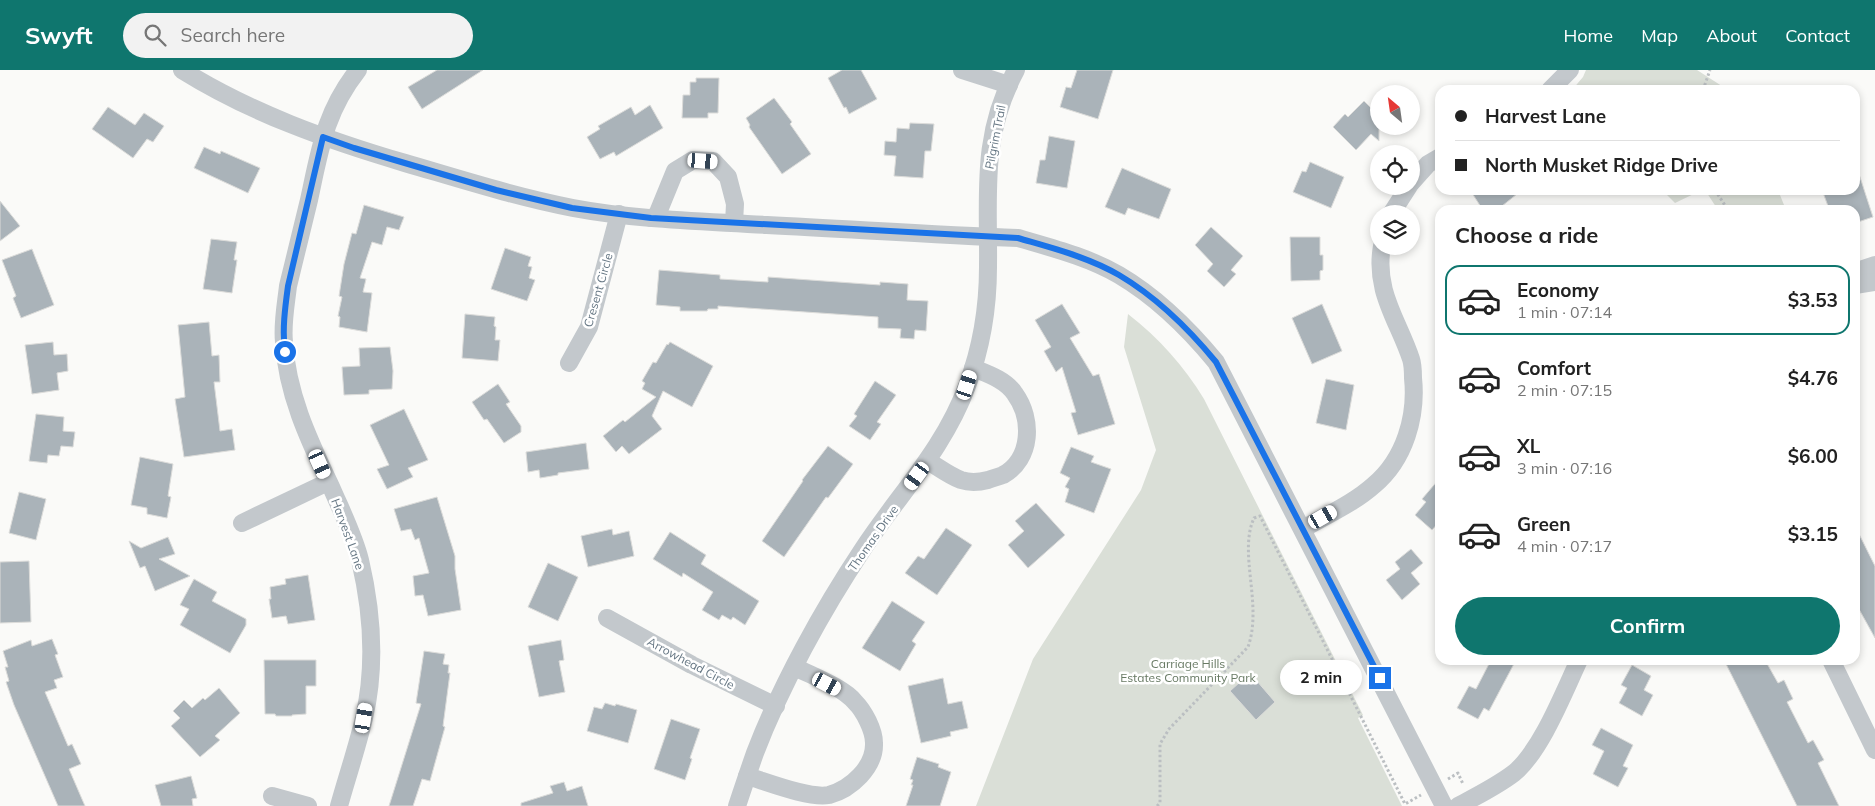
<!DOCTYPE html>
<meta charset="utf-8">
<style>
body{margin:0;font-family:Mulish,sans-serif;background:#f2f2f2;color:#222;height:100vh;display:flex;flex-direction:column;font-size:19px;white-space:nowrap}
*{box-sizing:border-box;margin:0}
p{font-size:16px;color:#767676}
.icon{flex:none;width:28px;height:28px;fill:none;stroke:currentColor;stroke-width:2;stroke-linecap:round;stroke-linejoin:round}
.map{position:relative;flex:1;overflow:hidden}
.sheet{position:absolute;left:1435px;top:135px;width:425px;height:460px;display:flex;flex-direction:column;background:#fff;border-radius:15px;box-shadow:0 2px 8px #0003}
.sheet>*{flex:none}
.banner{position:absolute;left:1435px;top:15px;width:425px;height:110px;border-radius:15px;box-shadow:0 2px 8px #0003;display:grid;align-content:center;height:110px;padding:0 20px;background:#fff}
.needle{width:32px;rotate:331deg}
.fabs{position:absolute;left:1370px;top:15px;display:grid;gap:10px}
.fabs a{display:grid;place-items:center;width:50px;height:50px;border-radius:50%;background:#fff;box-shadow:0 2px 8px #0003;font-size:25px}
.end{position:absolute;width:22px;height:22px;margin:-11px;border:6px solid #1a73e8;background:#fff;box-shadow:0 0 0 2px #fff}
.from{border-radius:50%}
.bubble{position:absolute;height:35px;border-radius:18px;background:#fff;box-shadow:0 2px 8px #0003;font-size:16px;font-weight:700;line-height:35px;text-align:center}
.car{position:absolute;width:15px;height:30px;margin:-15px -8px;border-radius:6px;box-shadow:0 0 4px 1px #0007;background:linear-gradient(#fff 24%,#345 0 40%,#fff 0 76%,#345 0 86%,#fff 0)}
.banner b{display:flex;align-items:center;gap:18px;height:48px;font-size:19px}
.banner b+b{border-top:1px solid #e0e0e0}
.banner i{width:12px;height:12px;background:#222}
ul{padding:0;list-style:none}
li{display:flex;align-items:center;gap:15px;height:70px;margin:0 10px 8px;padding:0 10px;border:2px solid transparent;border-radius:15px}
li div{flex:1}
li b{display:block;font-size:19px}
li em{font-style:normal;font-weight:700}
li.active{border-color:#0f766e}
li>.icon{width:45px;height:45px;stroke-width:1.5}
h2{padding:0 20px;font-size:22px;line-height:60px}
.primary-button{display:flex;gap:10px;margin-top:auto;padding:10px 20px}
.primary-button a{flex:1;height:58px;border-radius:30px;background:#0f766e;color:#fff;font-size:20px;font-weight:700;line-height:58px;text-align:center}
header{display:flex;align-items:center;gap:30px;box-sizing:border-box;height:70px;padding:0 25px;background:#0f766e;color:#fff}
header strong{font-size:24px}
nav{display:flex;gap:28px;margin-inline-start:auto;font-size:18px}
.search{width:350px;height:45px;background:#f2f2f2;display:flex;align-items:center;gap:12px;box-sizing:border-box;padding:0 18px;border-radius:28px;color:#767676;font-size:19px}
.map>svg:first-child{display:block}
.green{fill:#dadfd7}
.building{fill:#aab3b9;stroke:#dcdcda}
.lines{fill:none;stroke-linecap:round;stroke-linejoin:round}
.path{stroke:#bbbfc2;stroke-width:3;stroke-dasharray:2.5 2.5;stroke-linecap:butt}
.minor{stroke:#c3c8cc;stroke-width:18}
.route{stroke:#1a73e8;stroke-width:6}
.labels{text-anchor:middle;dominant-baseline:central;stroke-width:5;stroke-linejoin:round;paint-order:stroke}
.street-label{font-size:12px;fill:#657683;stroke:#fff}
.park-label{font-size:12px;fill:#687a64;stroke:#fff}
</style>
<header>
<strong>Swyft</strong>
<div class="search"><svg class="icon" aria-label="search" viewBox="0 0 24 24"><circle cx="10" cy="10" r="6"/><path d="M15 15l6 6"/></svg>Search here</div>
<nav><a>Home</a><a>Map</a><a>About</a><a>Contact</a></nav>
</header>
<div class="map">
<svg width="1875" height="736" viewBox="0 0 1875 736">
<rect width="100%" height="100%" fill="#fafaf8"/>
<g class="green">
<path d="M1586,0H1697L1728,20H1572L1583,7Z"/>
<path d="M1662,120H1702L1675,133Z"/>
<path d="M1705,120H1778L1786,140H1718Z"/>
<path d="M1128,244C1159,268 1184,296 1204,329L1363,645L1358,648L1402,736H976L1033,589L1141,420L1156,380L1124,277Z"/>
</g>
<g class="building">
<path d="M437,0H483L422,39L408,17Z"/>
<path d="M842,0H861L877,29L849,44L846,37L844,38L828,8Z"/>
<path d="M1077,0H1113L1098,49L1060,37L1066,17L1071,18Z"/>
<path d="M696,8H719L718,43H708V48H682L683,25H690V12H696Z"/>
<path d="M774,28L792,52L790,54L811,84L782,104L749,57L750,55L746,48Z"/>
<path d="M1364,31L1379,46V71L1371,64L1356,80L1333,57L1345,44L1348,47Z"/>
<path d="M650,35L663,58L616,86L614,82L600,89L587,67L600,59L598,56L631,37L635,45Z"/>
<path d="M108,37L135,55L144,43L164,56L153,72L147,69L133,88L92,59Z"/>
<path d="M910,53L934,54L931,81H925L923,108L894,106L896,86L884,85L885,71L896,72L897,58L909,59Z"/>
<path d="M1049,66L1075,71L1067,118L1036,113L1040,90H1045Z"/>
<path d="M204,77L220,84L221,81L260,98L248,123L194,98Z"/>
<path d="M1310,92L1344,107L1331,138L1293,122L1302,101L1306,102Z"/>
<path d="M1122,98L1171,119L1159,149L1128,138L1125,145L1105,137Z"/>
<path d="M1855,101H1858L1873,147L1855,153V140H1826V137L1828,136L1822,120H1855Z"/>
<path d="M1470,120H1522L1497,140H1483Z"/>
<path d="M0,131L20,156L0,171Z"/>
<path d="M364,135L404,147L399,160L387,157L382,175L372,172L360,208L366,209L363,222L372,223L367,262L339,257L340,247L338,246L342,227L339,226L344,194L352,163L356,164Z"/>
<path d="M1211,157L1243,186L1231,200L1236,204L1224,217L1207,201L1213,194L1195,175Z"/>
<path d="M1290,167H1320V185H1323V200L1320,201V210L1291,211Z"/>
<path d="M211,169L237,172L234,190H237L232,223L203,219Z"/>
<path d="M505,178L531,187L528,196L532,197L529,208L535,210L527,231L491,219Z"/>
<path d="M32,179L54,235L21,248L13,228L16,226L2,190Z"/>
<path d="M659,200L720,205V209L768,212V207L880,215V212L908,214L907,230L928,231L926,261L915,260L914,269L900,268L901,259L878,258V247L718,236V239H708L707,241H680V237L656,235Z"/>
<path d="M1062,234L1080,263L1070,268L1093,306L1099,304L1115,354L1078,365L1071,343L1076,342L1062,297L1056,302L1044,281L1051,277L1035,250Z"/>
<path d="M1322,234L1342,281L1312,294L1292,248Z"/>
<path d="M465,244L495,247L494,256L496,257L495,270H500L498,291L462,288Z"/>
<path d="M209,252L212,286L219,285L220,312H214L220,361L232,359L235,380L184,387L175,329L185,327L178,255Z"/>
<path d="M53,272L54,285L67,284L68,301L57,303L59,320L32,324L25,275Z"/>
<path d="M670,272L713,296L692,337L663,321L652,346L662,359L629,384L622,376L616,382L603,366L623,350L625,352L656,327L642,319L645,313L642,311L653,292L656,293L667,274L668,275Z"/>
<path d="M390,277L393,301L392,319L369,320V324L344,325L342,297L360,296L359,278Z"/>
<path d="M1326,309L1354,315L1346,360L1316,353Z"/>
<path d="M875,311L896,325L877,352L881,354L870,370L849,356L857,346L854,344Z"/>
<path d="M498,314L510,332L506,334L521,356V362L504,373L487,349L484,350L472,332Z"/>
<path d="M404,339L428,390L408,398L413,407L387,419L377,399L389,395L370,355Z"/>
<path d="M36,344L64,347L63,361L75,362L73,377L61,376L59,386L48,385L47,393L29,391Z"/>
<path d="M586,373L589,399L558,403V405L540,408L539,400L528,402L526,382Z"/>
<path d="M828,376L853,394L828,428L826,427L784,487L762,471L803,411L802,410Z"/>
<path d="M1071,377L1094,386L1091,392L1111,399L1094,443L1065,432L1069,419L1065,417L1070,408L1060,403Z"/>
<path d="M140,387L173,394L168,426L171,427L167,448L147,444V438L131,435Z"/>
<path d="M1440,408V451L1432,460L1415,445L1426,432L1422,429Z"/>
<path d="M19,422L46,429L36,470L9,463Z"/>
<path d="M437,427L455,486V499L461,540L428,546L423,525L415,526L413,506L429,503L419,468L415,470L411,459L401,461L394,439Z"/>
<path d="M1036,433L1065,465L1028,498L1008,475L1024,461L1015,451Z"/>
<path d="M1855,456L1875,496V568L1855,532Z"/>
<path d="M946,458L972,475L937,525L905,503L918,486L924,489Z"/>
<path d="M612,459L613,465L629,461L634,486L588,497L581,466Z"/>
<path d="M670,462L706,485L701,494L759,531L745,555L733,547L731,550L722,545L719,550L702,540L713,522L683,503L682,507L653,489Z"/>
<path d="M168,467L175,484L159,489L190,506L155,521L145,496L140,498L129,471L141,478Z"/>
<path d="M1411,479L1423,493L1411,503L1420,514L1402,530L1386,510L1400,499L1395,492Z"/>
<path d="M29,491L31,552L0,553V492Z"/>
<path d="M548,493L578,507L558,551L528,537Z"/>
<path d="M308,505L315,550L288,554L286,546L272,548L269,529H271L270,517L286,514L285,509Z"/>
<path d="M194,509L217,522L212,531L246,549V555L230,583L180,555L189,539L180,535Z"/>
<path d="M892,531L925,552L912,571L916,574L900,601L862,578Z"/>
<path d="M52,569L58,584L55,585L63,607L54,610L57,618L45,622L68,676L72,674L81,694L69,699L85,736H58L14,635L6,612L9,611L5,597H8L3,581L31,570L32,576Z"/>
<path d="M561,570L564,590L559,591L565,622L539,627L528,576Z"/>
<path d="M424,581L445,584L443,594L449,595L448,603H450L443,656L445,657L430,711L422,709L413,736H389L421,634L416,633Z"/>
<path d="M264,590H316V616H306V644L292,645V646H276L275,644H265Z"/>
<path d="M1491,590H1516L1489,641L1484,638L1478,649L1457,638L1469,616L1476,619Z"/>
<path d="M1724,590H1765L1778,613L1784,610L1793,629L1787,632L1808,673L1813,670L1824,690L1818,693L1839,736H1797Z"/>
<path d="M1632,595L1651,606L1644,620L1653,625L1642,646L1619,633L1627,618L1621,615Z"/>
<path d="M1250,603L1275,632L1256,650L1230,621Z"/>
<path d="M943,608L948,634L962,631L968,658L950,662L951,666L921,673L908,616Z"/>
<path d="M219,618L240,643L215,666L220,670L200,687L171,656L180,648L173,641L184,630L192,638L203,628L205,630Z"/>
<path d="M605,633L615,636L616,634L637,640L628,673L587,661L594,637L602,639Z"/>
<path d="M671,649L700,659L690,688L692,689L685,710L654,699Z"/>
<path d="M1601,658L1633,675L1623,696L1628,698L1618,717L1593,704L1604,681L1592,675Z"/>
<path d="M917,687L939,694L938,697L951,702L940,736H906L913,715H911L913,710L910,709Z"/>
<path d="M191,706L197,728L192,729L193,736H161L155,715Z"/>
<path d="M564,712L567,721L582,716L588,736H521V733L553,723L550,716Z"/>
</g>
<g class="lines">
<g class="path">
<path d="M1703,20L1710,0"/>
<path d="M1715,120L1728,140"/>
<path d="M1448,709L1458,703L1463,714"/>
<path d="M1157,736L1160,733V674L1169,659L1248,577C1263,535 1238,483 1254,448L1260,446L1405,734L1421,725"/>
</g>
<g class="minor">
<path d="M182,0C251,43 327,70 405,93C460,109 516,127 573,138C637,150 702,151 767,155C851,159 934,165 1018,168C1052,178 1088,187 1119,205C1158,228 1188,258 1216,292L1444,736"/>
<path d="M962,0L1009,15"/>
<path d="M1550,20L1570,0"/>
<path d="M1411,113L1428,94L1440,87"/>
<path d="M1391,144L1409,116"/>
<path d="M651,148L657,145L675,101L693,90L713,91L728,107L735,134L734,153"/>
<path d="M1855,205L1863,199L1875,195"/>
<path d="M1855,215L1875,212"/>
<path d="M569,293L589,257L619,144"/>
<path d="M928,391C938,397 950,406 961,410C970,413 980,412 988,410C993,408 998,407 1003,405C1032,389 1033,349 1015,324C1006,310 988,304 973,298"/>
<path d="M242,453L328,412"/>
<path d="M1303,459C1327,445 1354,433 1374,415C1405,389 1417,346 1413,308C1413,302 1413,295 1411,289C1398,250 1374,221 1382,176"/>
<path d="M607,548L692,595L776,636"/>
<path d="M1831,590L1875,680"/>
<path d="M747,706C767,712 810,729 829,725C851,719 875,697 874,673C874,660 864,641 855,632C843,617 812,606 795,597"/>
<path d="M272,726L308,736"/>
<path d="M339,736C347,707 357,678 364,648C376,596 372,541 360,490C354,466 342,442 332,419C310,372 287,325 284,272C282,254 286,234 288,216C295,187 302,159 309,130C320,79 325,42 358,0"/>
<path d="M737,736C743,718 749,700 755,683C781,615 823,539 863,479C899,424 944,379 967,316C981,279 988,237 988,197C989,125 980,67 1016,0"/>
<path d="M1458,736C1477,726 1497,716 1514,703C1541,681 1564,622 1579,590"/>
</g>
</g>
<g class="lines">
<path class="route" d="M285,282C282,260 285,238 288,216L323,67L354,78L496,120L572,138L651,148L1018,168C1052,178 1088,187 1119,205C1158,228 1188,258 1216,292L1380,608"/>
</g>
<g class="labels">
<g class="street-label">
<text transform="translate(995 67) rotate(-79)">Pilgrim Trail</text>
<text transform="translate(598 220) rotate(-74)">Cresent Circle</text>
<text transform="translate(348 464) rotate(70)">Harvest Lane</text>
<text transform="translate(873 468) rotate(-55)">Thomas Drive</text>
<text transform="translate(691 593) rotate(28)">Arrowhead Circle</text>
</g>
<g class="park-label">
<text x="1188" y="593">Carriage Hills<tspan x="1188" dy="14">Estates Community Park</tspan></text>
</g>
</g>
</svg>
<div class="fabs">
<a><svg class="needle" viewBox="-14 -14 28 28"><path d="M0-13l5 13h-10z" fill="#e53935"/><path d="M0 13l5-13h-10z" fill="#767676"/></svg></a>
<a><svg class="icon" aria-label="locate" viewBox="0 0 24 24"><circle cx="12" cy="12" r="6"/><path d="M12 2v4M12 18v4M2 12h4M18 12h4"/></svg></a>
<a><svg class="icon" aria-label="layers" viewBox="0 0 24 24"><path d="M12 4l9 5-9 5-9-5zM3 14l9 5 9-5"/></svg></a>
</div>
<i class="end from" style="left:285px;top:282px"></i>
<i class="end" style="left:1380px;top:608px"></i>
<div class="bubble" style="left:1280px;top:590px;width:82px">2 min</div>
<i class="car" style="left:703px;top:91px;rotate:94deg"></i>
<i class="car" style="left:967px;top:315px;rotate:18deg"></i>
<i class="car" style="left:320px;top:394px;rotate:156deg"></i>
<i class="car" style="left:917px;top:406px;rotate:216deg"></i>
<i class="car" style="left:1323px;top:447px;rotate:60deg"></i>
<i class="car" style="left:827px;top:614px;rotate:118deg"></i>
<i class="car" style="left:364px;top:648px;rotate:9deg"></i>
<div class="banner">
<b><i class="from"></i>Harvest Lane</b>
<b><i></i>North Musket Ridge Drive</b>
</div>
<section class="sheet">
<h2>Choose a ride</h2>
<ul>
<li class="active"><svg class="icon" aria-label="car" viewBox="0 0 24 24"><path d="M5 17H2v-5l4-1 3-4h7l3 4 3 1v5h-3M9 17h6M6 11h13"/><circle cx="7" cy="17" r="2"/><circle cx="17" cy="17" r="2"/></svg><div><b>Economy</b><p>1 min · 07:14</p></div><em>$3.53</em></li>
<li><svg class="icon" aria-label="car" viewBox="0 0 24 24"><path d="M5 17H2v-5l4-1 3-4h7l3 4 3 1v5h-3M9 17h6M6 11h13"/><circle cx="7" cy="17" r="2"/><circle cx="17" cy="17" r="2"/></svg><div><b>Comfort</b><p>2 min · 07:15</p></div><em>$4.76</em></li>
<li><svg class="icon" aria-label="car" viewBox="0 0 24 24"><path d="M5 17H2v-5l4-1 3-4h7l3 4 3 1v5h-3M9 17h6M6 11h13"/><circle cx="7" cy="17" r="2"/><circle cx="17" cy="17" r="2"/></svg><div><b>XL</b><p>3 min · 07:16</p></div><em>$6.00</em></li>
<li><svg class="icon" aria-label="car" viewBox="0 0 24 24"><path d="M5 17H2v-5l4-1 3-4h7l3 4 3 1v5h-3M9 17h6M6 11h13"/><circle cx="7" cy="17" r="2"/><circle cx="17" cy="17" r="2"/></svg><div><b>Green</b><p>4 min · 07:17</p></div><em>$3.15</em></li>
</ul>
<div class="primary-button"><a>Confirm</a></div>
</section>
</div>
